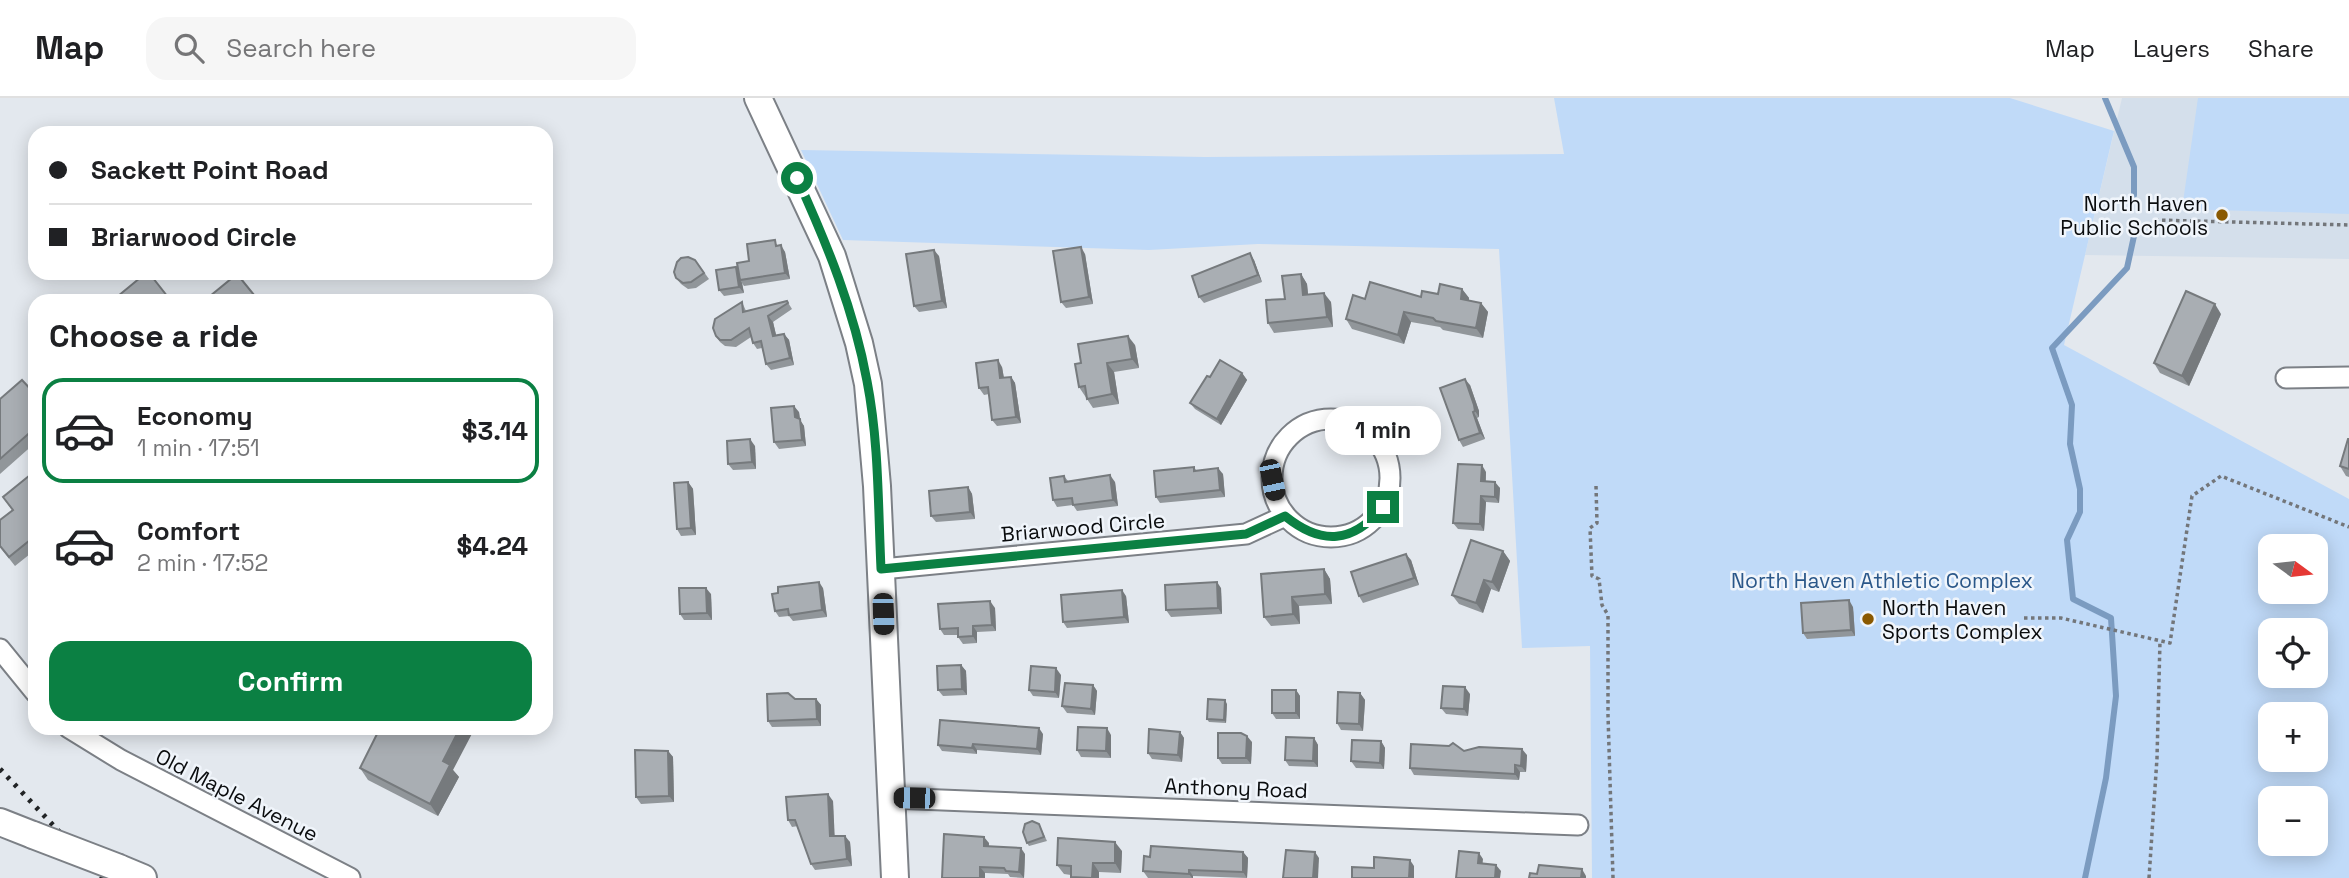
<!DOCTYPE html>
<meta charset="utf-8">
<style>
body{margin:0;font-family:"Space Grotesk",sans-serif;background:#f6f6f6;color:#202124;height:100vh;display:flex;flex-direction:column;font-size:26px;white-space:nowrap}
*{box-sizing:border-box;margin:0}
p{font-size:23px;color:#757577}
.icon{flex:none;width:38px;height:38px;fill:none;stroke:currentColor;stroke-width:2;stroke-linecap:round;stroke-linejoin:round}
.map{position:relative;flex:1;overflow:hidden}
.details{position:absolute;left:28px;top:196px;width:525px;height:441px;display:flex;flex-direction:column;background:#fff;border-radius:21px;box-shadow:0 4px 18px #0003}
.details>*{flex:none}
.guide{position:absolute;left:28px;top:28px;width:525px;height:154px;border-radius:21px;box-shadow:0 4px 18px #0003;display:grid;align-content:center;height:154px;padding:0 21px;background:#fff}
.needle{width:46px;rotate:105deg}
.fabs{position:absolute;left:2258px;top:436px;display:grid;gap:14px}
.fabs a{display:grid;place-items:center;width:70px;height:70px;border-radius:14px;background:#fff;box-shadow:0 4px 18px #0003;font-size:35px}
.end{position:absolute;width:32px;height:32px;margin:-16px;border:9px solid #0b8043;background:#fff;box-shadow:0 0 0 4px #fff}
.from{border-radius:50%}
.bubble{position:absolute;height:49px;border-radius:21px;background:#fff;box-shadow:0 4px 18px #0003;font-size:23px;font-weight:700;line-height:49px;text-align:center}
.car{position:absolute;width:21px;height:42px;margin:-21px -10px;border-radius:9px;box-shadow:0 0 5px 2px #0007;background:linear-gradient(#222 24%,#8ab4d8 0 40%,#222 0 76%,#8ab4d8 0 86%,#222 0)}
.guide b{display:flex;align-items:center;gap:24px;height:66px;font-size:26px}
.guide b+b{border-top:2px solid #e0e0e0}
.guide i{width:18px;height:18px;background:#202124}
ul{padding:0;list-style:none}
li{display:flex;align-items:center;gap:21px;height:105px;margin:0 14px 10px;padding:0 7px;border:4px solid transparent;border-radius:21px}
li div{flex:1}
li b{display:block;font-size:26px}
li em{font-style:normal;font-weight:700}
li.selected{border-color:#0b8043}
li>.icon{width:63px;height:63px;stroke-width:1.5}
h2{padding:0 21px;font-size:32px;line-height:84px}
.cta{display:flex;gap:14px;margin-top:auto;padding:14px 21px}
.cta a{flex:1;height:80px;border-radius:21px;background:#0b8043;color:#fff;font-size:28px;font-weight:700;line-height:80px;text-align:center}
header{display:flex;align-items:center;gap:42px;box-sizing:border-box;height:98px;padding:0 35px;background:#fff;border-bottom:2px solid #e0e0e0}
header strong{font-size:33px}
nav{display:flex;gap:38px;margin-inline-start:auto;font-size:24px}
.search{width:490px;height:63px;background:#f6f6f6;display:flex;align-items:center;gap:18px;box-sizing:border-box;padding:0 24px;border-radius:21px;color:#757577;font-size:26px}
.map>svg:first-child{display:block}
.built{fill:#d4dfeb}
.green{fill:#c0daf8;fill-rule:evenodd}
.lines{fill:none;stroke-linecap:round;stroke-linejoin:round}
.stream{stroke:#7b9bc0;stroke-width:6}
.street-casing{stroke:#7c8086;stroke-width:23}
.secondary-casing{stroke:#7c8086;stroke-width:30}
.path{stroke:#73767a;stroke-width:3.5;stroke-dasharray:3.5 3.5;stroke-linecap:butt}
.street{stroke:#fff;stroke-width:19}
.secondary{stroke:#fff;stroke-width:26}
.rail{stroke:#212325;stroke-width:5;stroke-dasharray:3.5 7;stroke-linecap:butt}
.secondary-bridge-casing{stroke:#7c8086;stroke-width:30;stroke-linecap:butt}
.secondary-bridge{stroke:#fff;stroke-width:26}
.wall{fill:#91969a}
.shaded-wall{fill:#767a7d}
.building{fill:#a9aeb3;stroke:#767a7d;stroke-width:2}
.route{stroke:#0b8043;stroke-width:9}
.poi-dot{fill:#8a5901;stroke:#f0f5fb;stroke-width:2.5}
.labels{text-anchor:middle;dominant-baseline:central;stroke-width:5;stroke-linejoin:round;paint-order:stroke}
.poi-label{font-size:21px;fill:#0a0c0e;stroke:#f0f5fb;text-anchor:end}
.street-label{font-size:21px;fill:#0a0c0e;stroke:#f0f5fb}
.park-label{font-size:21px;fill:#2a5789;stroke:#f0f5fb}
</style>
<header>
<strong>Map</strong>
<div class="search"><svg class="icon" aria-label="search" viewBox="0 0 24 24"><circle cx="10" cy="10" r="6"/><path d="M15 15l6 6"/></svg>Search here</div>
<nav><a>Map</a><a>Layers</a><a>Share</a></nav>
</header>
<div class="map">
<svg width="2349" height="780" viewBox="0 0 2349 780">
<rect width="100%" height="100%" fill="#e3e8ee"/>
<path class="built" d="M2122,0H2349V161L2085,157Z"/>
<g class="green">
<path d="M1554,0H2010L2114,33L2064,247L2349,401V780H1592L1590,548L1522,550L1499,151L1258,146L1149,152L843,142L801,52L1205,59L1564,56ZM2270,448H2315V494H2270ZM2270,532H2315V578H2270ZM2270,616H2315V662H2270ZM2270,700H2315V746H2270Z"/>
<path d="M2198,0H2349V116L2182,111Z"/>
</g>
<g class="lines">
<g class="stream">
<path d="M2105,0L2134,69V97"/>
<path d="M2085,780L2106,680L2116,598L2111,520L2073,501L2067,442L2080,414V391L2070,346L2072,307L2052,250L2127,170L2134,138"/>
</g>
<g class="street-casing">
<g id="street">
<path d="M2286,280L2349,279"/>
<circle cx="1331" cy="380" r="59"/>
<path d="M882,471L1246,436L1285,418"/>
<path d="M0,551L35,594"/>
<path d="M69,630L121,662L350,780"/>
<path d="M891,700L1578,727"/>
</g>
</g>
<g class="secondary-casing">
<g id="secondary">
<path d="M758,0L832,158L859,245L868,286L877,388L895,780"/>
<path d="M0,724L33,737"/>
<path d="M119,770L143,780"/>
</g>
</g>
<g class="path">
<path d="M2155,122L2349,127"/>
<path d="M1596,388L1597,425L1590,430L1592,478L1599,481L1602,507L1608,517V617L1613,780"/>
<path d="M2024,520H2061L2170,545L2192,398L2221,378L2349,429"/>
<path d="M2149,780L2157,660L2160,543"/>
</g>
<use href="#street" class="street"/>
<use href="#secondary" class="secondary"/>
<path class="rail" d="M0,671L103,780"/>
<g class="secondary-bridge-casing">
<path id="secondary-bridge" d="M33,737L119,770"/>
</g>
<use href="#secondary-bridge" class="secondary-bridge"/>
</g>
<g class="wall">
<path d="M779,148L785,154L790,181L744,188L742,185L744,195L724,198L719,192L736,169L738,172L749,163Z"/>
<path d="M1085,156L1093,206L1066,210L1061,204Z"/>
<path d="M939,158L947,210L919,214L914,208Z"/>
<path d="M695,162L709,181L696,190L688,191L681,186L676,180Z"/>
<path d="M1254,162L1262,184L1204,205L1199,199Z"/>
<path d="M1301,176L1307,186L1308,196L1331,204L1333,229L1274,235L1268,225Z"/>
<path d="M1462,191L1469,200V203L1481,205L1488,214L1483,240L1443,232L1440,229L1411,224L1404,246L1352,231L1346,221L1365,201L1421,199Z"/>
<path d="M787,203L792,211L773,224L776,237L784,236L789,242L794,267L771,272L766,266L762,250L757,251L753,245L751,239L736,249L725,248L720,244L716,238L742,204L746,213Z"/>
<path d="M2221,216L2189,288L2160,275L2154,265Z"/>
<path d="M1135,247L1139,270L1114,274L1119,306L1093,310L1079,289L1081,265Z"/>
<path d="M1002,269L1004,280L1011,279L1015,285L1021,325L997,328L992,322L989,296L984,297L979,290Z"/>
<path d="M1242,275L1247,282L1221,327L1195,311L1190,305L1210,279Z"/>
<path d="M1470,287L1479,313V319L1477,320L1485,341L1463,349L1459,342Z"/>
<path d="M35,296V345L0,376V301Z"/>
<path d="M799,314L800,322L804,328L806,348L779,351L774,344Z"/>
<path d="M2349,341V379L2346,378L2340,368Z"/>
<path d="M755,348L756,371L733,372L728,366Z"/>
<path d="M1194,369L1196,372L1223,376L1225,399L1160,405L1156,399Z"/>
<path d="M35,373V452L15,468L0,449V422L12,412L3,399Z"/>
<path d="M1486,374V383L1500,390L1499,405L1486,404L1484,433L1458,431L1453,425Z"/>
<path d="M1064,378L1068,383L1115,384L1118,408L1077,413L1073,407L1057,409L1053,402Z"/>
<path d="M688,384L693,391L696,437L681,438L677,431Z"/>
<path d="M968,389L972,396L975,421L936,424L931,418Z"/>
<path d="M1503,453L1510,463L1499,494L1491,491L1483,515L1459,506L1452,497Z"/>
<path d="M1411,462L1419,487L1363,505L1359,498Z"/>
<path d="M1324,471L1330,481L1332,506L1299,508L1300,526L1271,528L1264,519Z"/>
<path d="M823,490L827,519L793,523L789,518L779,519L775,513Z"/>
<path d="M1221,490L1222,516L1171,519L1166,512Z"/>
<path d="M711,496L712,522H684L680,516Z"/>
<path d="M1126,498L1129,525L1067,530L1063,524Z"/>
<path d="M1853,509L1855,538L1807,541L1803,535Z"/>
<path d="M995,510L996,533L977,534V545L963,546L958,539V537H944L940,531Z"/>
<path d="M961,567L966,573L967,597L943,598L938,592Z"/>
<path d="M1061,577L1059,600L1033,598L1029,592Z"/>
<path d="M1093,587L1097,593L1095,617L1067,615L1062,608Z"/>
<path d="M1296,592L1300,598V621H1276L1272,615Z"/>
<path d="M1360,595L1365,602L1363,633L1341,632L1337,625Z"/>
<path d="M1470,596L1468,618L1446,616L1441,610Z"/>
<path d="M795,601H816L821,607V628L772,629L768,623Z"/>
<path d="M1227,606L1226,625L1209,624L1207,621Z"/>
<path d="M1180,634L1184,640L1182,664L1152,661L1148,655Z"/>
<path d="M1043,636L1041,657L977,652V656L942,653L938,647Z"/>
<path d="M1111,637V660L1081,659L1077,652Z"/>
<path d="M1314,640L1318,647V669L1289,668L1285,662Z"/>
<path d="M1381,643L1385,650L1384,671L1356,670L1351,663Z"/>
<path d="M1252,644L1251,666H1222L1218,660Z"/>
<path d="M668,653L673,659L674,704L641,706L636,699Z"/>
<path d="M1464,653L1527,657L1526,674H1520L1519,682L1414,677L1410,670Z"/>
<path d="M360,670L453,672L459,679L438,718L368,682Z"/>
<path d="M833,703L834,738L850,744L852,768L815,772L811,766L798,728L792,729L788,722Z"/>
<path d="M1039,726L1047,743L1029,748L1027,745Z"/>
<path d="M989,745V748L1025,756L1024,780L1010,779L1008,776L985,775V780H942Z"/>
<path d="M1122,753L1121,775L1099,774V780H1071V777L1064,776L1057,767Z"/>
<path d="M1243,754L1248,760L1247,780L1193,778V780H1148L1143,773L1150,759Z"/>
</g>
<g class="shaded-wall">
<path d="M781,147L785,154L790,181L785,175Z"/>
<path d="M1081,149L1085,156L1093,206L1089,199Z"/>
<path d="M934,152L939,158L947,210L942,203Z"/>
<path d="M1250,155L1254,162L1262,184L1258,177Z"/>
<path d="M736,169L741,176L740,182L742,185L744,195L739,189Z"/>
<path d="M1301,176L1307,186L1309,206L1303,197Z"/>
<path d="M1462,191L1469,200L1467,210L1461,201Z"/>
<path d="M1324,195L1331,204L1333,229L1327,219Z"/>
<path d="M1481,205L1488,214L1483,240L1476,230Z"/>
<path d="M2215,206L2221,216L2189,288L2182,278Z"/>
<path d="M1404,214L1411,224L1404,246L1398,237Z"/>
<path d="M768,218L773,224L778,245L773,238Z"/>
<path d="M784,236L789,242L794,267L790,260Z"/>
<path d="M1128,238L1135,247L1139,270L1132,261Z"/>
<path d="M998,262L1002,269L1005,287L1000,280Z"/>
<path d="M1107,265L1114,274L1119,306L1112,296Z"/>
<path d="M1242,275L1247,282L1221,327L1217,321Z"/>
<path d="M1011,279L1015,285L1021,325L1016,319Z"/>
<path d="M1465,281L1470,287L1479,313V319L1475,313Z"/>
<path d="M794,308L799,314L800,322L804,328L806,348L802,342L795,319Z"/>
<path d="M1473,314L1477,320L1485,341L1480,335Z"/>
<path d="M750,341L755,348L756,371L752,364Z"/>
<path d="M1482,367L1486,374L1485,389L1481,383Z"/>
<path d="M1218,370L1223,376L1225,399L1220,392Z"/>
<path d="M1110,377L1115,384L1118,408L1113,402Z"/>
<path d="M688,384L693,391L696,437L691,430Z"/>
<path d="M1495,384L1500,390L1499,405L1495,399Z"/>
<path d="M968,389L972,396L975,421L970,414Z"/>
<path d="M1481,398L1486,404L1484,433L1480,426Z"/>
<path d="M1503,453L1510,463L1499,494L1492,484Z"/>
<path d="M1406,456L1411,462L1419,487L1414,480Z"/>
<path d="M1324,471L1330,481L1332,506L1325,496Z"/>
<path d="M1484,482L1491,491L1483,515L1476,505Z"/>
<path d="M819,484L823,490L827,519L822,512Z"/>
<path d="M1217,484L1221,490L1222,516L1218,510Z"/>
<path d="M706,490L711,496L712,522L707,515Z"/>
<path d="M1122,492L1126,498L1129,525L1124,519Z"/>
<path d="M1292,499L1299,508L1300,526L1293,516Z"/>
<path d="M1849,502L1853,509L1855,538L1851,532Z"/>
<path d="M990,503L995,510L996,533L992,527Z"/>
<path d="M973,528L977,534V545L973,538Z"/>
<path d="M961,567L966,573L967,597L962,591Z"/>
<path d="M1056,570L1061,577L1059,600L1055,594Z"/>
<path d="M1093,587L1097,593L1095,617L1091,611Z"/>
<path d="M1465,589L1470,596L1468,618L1464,611Z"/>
<path d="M1296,592L1300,598V621L1296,615Z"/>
<path d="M1360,595L1365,602L1363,633L1359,626Z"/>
<path d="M816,601L821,607V628L817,621Z"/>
<path d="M1225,602L1227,606L1226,625L1224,622Z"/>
<path d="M460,630H475L453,672L459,679L438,718L430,706L443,663Z"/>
<path d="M1039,630L1043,636L1041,657L1037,651Z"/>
<path d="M1107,630L1111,637V660L1106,653Z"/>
<path d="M1180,634L1184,640L1182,664L1178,657Z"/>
<path d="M1247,638L1252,644L1251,666L1246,660Z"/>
<path d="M1314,640L1318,647V669L1313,663Z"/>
<path d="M1381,643L1385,650L1384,671L1380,665Z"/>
<path d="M973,646L977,652V656L972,650Z"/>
<path d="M1522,651L1527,657L1526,674L1521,668Z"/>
<path d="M668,653L673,659L674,704L669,698Z"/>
<path d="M1515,667L1520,674L1519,682L1515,676Z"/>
<path d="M828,696L833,703L835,744L830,738Z"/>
<path d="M845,738L850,744L852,768L847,761Z"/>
<path d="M984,739L989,745L988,754L984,748Z"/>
<path d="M1115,744L1122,753L1121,775L1115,765Z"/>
<path d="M1021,750L1025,756L1024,780L1019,774Z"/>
<path d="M1243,754L1248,760L1247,780L1243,774Z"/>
<path d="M1315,754L1319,760L1318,780H1313Z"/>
<path d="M1479,755L1483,761L1482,771L1478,765Z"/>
<path d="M1410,762L1414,768V780H1409Z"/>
<path d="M1093,765L1099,774V780H1092Z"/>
<path d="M1496,767L1501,773L1500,780H1495Z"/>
<path d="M980,769L985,775V780H980Z"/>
<path d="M1582,771L1586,778V780H1581Z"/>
<path d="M1189,772L1193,778V780H1192L1189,776Z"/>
</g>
<g class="building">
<path d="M775,142L776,148L781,147L785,175L740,182L737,165L749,163L747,146Z"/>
<path d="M1081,149L1089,199L1061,204L1053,153Z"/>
<path d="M934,152L942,203L914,208L906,156Z"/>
<path d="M1250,155L1258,177L1199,199L1192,178Z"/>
<path d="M688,159L695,162L704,175L691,184L683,185L676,180L674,174L677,164L681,160Z"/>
<path d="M736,169L739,189L719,192L716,172Z"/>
<path d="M146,175H149L171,203H112Z"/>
<path d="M237,176L259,203H204Z"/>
<path d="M1301,176L1303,197L1324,195L1327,219L1268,225L1266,202L1285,201L1282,178Z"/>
<path d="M1370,184L1421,199L1422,193L1438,196L1440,186L1462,191L1461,201L1481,205L1476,230L1436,223L1433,220L1404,214L1398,237L1346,221L1353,197L1365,201Z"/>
<path d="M2186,193L2215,206L2182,278L2154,265Z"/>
<path d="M787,203L788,205L768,218L773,238L784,236L790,260L766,266L761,243L753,245L749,230L731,242H720L716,238L713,230L715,221L742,204L743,214Z"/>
<path d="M1128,238L1132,261L1107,265L1112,296L1087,301L1085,288L1079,289L1075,266L1081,265L1078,246Z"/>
<path d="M998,262L1000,280L1011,279L1016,319L992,322L988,289L979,290L976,265Z"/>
<path d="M1220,262L1242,275L1217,321L1190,305L1207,278L1210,279Z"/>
<path d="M1465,281L1474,307L1475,313L1473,314L1480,335L1459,342L1440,290Z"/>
<path d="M22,282L35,296V330L0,361V301Z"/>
<path d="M794,308L795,319L800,321L802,342L774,344L771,310Z"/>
<path d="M750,341L752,364L728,366L727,343Z"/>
<path d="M2348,341H2349V371L2340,368Z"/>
<path d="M1458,366L1482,367L1481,383L1495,384V399L1481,398L1480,426L1453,425Z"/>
<path d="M1194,369V373L1218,370L1220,392L1156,399L1154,373Z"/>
<path d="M35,373V438L9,459L0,448V422L13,412L3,399Z"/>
<path d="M1110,377L1113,402L1073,407L1072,400L1053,402L1050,380L1064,378L1065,384Z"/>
<path d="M688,384L691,430L677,431L674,385Z"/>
<path d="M968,389L970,414L931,418L929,393Z"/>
<path d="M1471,442L1503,453L1492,484L1484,482L1476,505L1452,497Z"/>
<path d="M1406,456L1414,480L1359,498L1351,474Z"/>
<path d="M1324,471L1325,496L1292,499L1293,516L1264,519L1261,476Z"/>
<path d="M819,484L822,512L789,517L788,511L775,513L772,496L778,495V489Z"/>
<path d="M1217,484L1218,510L1166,512L1165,487Z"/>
<path d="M679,490H706L707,515L680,516Z"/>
<path d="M1122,492L1124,519L1063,524L1061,497Z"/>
<path d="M1849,502L1851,532L1803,535L1801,505Z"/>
<path d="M990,503L992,527L973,528V538L958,539V530L940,531L938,506Z"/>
<path d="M961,567L962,591L938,592L937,568Z"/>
<path d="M1031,568L1056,570L1055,594L1029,592Z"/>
<path d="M1065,585L1093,587L1091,611L1062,608Z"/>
<path d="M1443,588L1465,589L1464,611L1441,610Z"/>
<rect x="1272" y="592" width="24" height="23"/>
<path d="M1338,594L1360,595L1359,626L1337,625Z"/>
<path d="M788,595L795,601H816L817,621L768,623L767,596Z"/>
<path d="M1208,601L1225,602L1224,622L1207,621Z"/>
<path d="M940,622L1039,630L1037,651L973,646L972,650L938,647Z"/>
<path d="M1078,629L1107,630L1106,653L1077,652Z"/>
<path d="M380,630H384L388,632L389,630H460L443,663L450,667L430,706L360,670Z"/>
<path d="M1149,631L1180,634L1178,657L1148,655Z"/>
<path d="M1218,635H1241L1247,638L1246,660H1218Z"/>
<path d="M1286,639L1314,640L1313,663L1285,662Z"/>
<path d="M1352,642L1381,643L1380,665L1351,663Z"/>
<path d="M1453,645L1464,653L1479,649L1522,651L1521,668L1515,667V676L1410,670L1411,646L1449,648Z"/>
<path d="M635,652L668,653L669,698L636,699Z"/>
<path d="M828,696L830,738H845L847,761L811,766L795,722H788L786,699Z"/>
<path d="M1032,723L1039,726L1044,739L1027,745L1023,734L1025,726Z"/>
<path d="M944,736L984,739V748L1021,750L1019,774L1006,773L1004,770L980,769V780H942Z"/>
<path d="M1058,740L1115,744V765H1093L1092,780L1071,779V768L1057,767Z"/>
<path d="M1151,748L1243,754V774L1189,772V776L1143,773L1144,758L1150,759Z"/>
<path d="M1286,752L1315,754L1313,780H1283Z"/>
<path d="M1459,753L1479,755L1478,765L1496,767L1495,780H1456Z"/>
<path d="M1374,759L1410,762L1409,780H1352V769L1374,770Z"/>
<path d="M1539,767L1582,771L1581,780H1529L1530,775L1537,776Z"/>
</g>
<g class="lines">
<path class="route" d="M797,80C827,146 854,212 867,283C879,344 878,408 881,471L1246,436L1285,418C1322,448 1353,445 1383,409"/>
</g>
<g class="poi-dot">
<circle cx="2222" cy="117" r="7"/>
<circle cx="1868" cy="521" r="7"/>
</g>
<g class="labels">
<g class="poi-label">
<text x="2208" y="105">North Haven<tspan x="2208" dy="24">Public Schools</tspan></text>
<text x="1882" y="509" text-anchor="start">North Haven<tspan x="1882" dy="24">Sports Complex</tspan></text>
</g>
<g class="street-label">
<text transform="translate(1083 429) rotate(-5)">Briarwood Circle</text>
<text transform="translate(1236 690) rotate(2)">Anthony Road</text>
<text transform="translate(237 697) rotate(27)">Old Maple Avenue</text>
</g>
<g class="park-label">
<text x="1882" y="482">North Haven Athletic Complex</text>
</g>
</g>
</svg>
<div class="fabs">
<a><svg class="needle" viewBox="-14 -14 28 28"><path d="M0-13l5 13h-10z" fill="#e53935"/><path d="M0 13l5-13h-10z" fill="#757577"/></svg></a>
<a><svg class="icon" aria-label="locate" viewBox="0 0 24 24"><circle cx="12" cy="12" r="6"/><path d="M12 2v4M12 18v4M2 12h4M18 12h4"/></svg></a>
<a>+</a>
<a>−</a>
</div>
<i class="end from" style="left:797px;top:80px"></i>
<i class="end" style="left:1383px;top:409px"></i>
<div class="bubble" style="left:1325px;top:308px;width:116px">1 min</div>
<i class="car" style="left:1272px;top:382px;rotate:168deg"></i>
<i class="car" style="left:883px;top:516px;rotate:178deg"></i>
<i class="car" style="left:914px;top:700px;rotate:271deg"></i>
<div class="guide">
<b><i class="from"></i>Sackett Point Road</b>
<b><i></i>Briarwood Circle</b>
</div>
<section class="details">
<h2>Choose a ride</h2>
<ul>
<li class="selected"><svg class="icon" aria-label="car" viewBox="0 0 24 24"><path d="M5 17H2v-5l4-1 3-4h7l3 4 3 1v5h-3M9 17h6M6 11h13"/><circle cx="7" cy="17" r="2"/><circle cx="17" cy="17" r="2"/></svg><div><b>Economy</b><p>1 min · 17:51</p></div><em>$3.14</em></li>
<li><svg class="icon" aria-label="car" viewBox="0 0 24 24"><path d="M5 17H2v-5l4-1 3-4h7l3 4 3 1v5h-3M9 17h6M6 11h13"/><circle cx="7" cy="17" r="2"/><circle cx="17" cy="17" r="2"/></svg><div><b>Comfort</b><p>2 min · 17:52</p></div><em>$4.24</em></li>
</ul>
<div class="cta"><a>Confirm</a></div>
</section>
</div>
